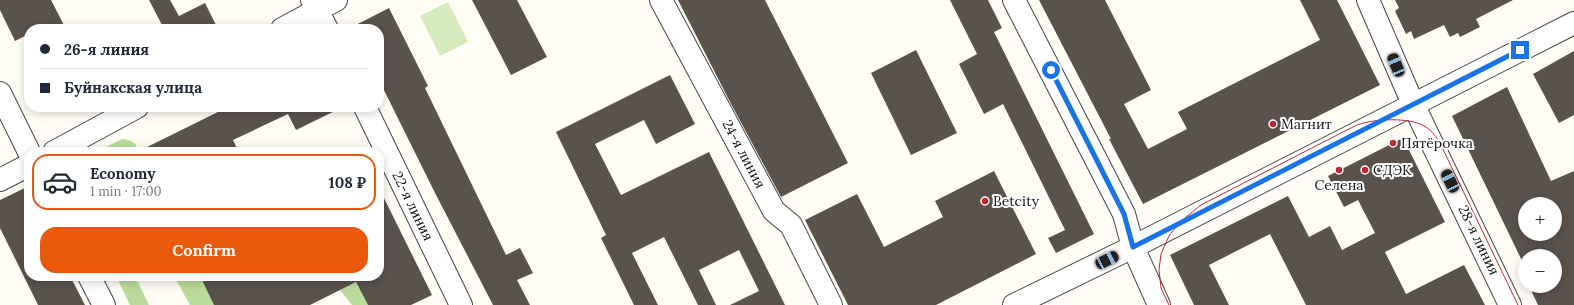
<!DOCTYPE html>
<meta charset="utf-8">
<style>
body{margin:0;font-family:Lora,serif;background:#f2f2f3;color:#1f2937;height:100vh;display:flex;flex-direction:column;font-size:15px;white-space:nowrap}
*{box-sizing:border-box;margin:0}
p{font-size:13px;color:#747a83}
.icon{flex:none;width:22px;height:22px;fill:none;stroke:currentColor;stroke-width:2;stroke-linecap:round;stroke-linejoin:round}
.map{position:relative;flex:1;overflow:hidden}
.details{position:absolute;left:24px;top:147px;width:360px;height:134px;display:flex;flex-direction:column;background:#fff;border-radius:16px;box-shadow:0 2px 10px #0003}
.details>*{flex:none}
.guide{position:absolute;left:24px;top:24px;width:360px;height:88px;border-radius:16px;box-shadow:0 2px 10px #0003;display:grid;align-content:center;height:88px;padding:0 16px;background:#fff}
.tools{position:absolute;left:1518px;top:197px;display:grid;gap:8px}
.tools a{display:grid;place-items:center;width:44px;height:44px;border-radius:50%;background:#fff;box-shadow:0 2px 10px #0003;font-size:20px}
.end{position:absolute;width:18px;height:18px;margin:-9px;border:5px solid #1a73e8;background:#fff;box-shadow:0 0 0 2px #fff}
.from{border-radius:50%}
.car{position:absolute;width:12px;height:24px;margin:-12px -6px;border-radius:5px;box-shadow:0 0 3px 1px #0007;background:linear-gradient(#222 24%,#8ab4d8 0 40%,#222 0 76%,#8ab4d8 0 86%,#222 0)}
.guide b{display:flex;align-items:center;gap:14px;height:38px;font-size:15px}
.guide b+b{border-top:1px solid #e0e1e3}
.guide i{width:10px;height:10px;background:#1f2937}
ul{padding:7px 0 0;list-style:none}
li{display:flex;align-items:center;gap:12px;height:56px;margin:0 8px 6px;padding:0 8px;border:2px solid transparent;border-radius:16px}
li div{flex:1}
li b{display:block;font-size:15px}
li em{font-style:normal;font-weight:700}
li.active{border-color:#ea580c}
li>.icon{width:36px;height:36px;stroke-width:1.5}
.action{display:flex;gap:8px;margin-top:auto;padding:8px 16px}
.action a{flex:1;height:46px;border-radius:16px;background:#ea580c;color:#fff;font-size:16px;font-weight:700;line-height:46px;text-align:center}
.map>svg:first-child{display:block}
.green{fill:#d5ebbd}
.forest{fill:#b9dc9c}
.building{fill:#5a524d;fill-rule:evenodd}
.lines{fill:none;stroke-linecap:round;stroke-linejoin:round}
.minor-casing{stroke:#444;stroke-width:24}
.minor{stroke:#fff;stroke-width:22}
.tram{stroke:#c4262e;stroke-width:1}
.route{stroke:#1a73e8;stroke-width:5}
.poi-dot{fill:#c4262e;stroke:#fff;stroke-width:1.5}
.labels{text-anchor:middle;dominant-baseline:central;stroke-width:4;stroke-linejoin:round;paint-order:stroke}
.poi-label{font-size:14px;fill:#111;stroke:#fff;text-anchor:start}
.street-label{font-size:14px;fill:#111;stroke:#fff}
</style>
<div class="map">
<svg width="1574" height="305" viewBox="0 0 1574 305">
<rect width="100%" height="100%" fill="#fffdf5"/>
<path class="green" d="M448,2L468,42L440,56L420,16Z"/>
<g class="forest">
<path d="M122,139C132,140 135,142 139,151L96,152Z"/>
<path d="M116,276H135L149,305H130Z"/>
<path d="M174,276H200L214,305H190Z"/>
<path d="M356,282L368,305H352L340,290Z"/>
</g>
<g class="building">
<path d="M0,0H51L66,29H29V34L15,41L0,10Z"/>
<path d="M149,0H170L179,16L205,3L216,25L207,29H153L162,25Z"/>
<path d="M472,0H517L547,57L511,75Z"/>
<path d="M678,0H765L848,163L781,197L730,102Z"/>
<path d="M950,0H988L1002,28L994,32L1094,234L1056,253L1048,238L1065,230L1003,104L984,114L959,64L977,54Z"/>
<path d="M1039,0H1105L1151,90L1124,104L1148,149L1187,129L1178,112L1320,40L1300,0H1337L1380,85L1143,204L1109,139H1111Z"/>
<path d="M1395,0H1513L1476,19L1480,27L1460,37L1458,33L1450,37L1444,25L1414,39L1411,31L1406,34L1395,11L1399,8Z"/>
<path d="M389,8L428,86L425,88L506,255L520,248L533,273L517,280L530,305H493L434,191L379,80V29H348Z"/>
<path d="M916,50L957,133L911,155L871,73Z"/>
<path d="M1574,51V115L1559,123L1533,74Z"/>
<path d="M670,75L695,124L656,144L644,120L595,144L621,195L709,152L785,305H730L759,291L739,250L699,270L716,305H698L664,237L632,253L658,305H634L601,238L606,235L556,132Z"/>
<path d="M1507,87L1551,181L1574,171V305H1538L1529,286H1555V256H1525V267L1452,116ZM1525,204H1555V234H1525Z"/>
<path d="M228,107H343L296,130L288,114L233,140L239,152H137Z"/>
<path d="M1403,138L1445,222L1385,252L1406,294L1464,265L1485,305H1306L1270,234L1209,265L1229,305H1194L1170,255L1288,196L1309,237L1330,226L1342,250L1375,233L1358,200L1344,207L1328,176Z"/>
<path d="M994,171L1036,254L936,305H848L805,220L857,194L884,247L943,217L935,201Z"/>
<path d="M29,186V276H70L85,305H38L0,228V200Z"/>
<path d="M379,188L432,295L411,305H368L356,282L310,305H214L200,276H379Z"/>
</g>
<g class="lines">
<g class="minor-casing">
<g id="minor">
<path d="M312,0L327,29"/>
<path d="M661,0L774,211L791,225L831,305"/>
<path d="M1014,0L1124,214L1133,247L1159,305"/>
<path d="M1368,0L1413,104L1510,305"/>
<path d="M282,29L336,0"/>
<path d="M0,93L29,152"/>
<path d="M365,107L461,305"/>
<path d="M54,152L137,107"/>
<path d="M0,180L29,165"/>
<path d="M89,276L104,305"/>
<path d="M1014,305L1133,247L1574,23"/>
</g>
</g>
<use href="#minor" class="minor"/>
<path class="tram" d="M1169,305L1161,288L1159,270L1161,254L1169,236L1180,222L1201,205L1343,132C1349,129 1354,126 1360,124C1375,119 1409,117 1424,126C1430,129 1435,135 1439,141L1518,305"/>
</g>
<g class="lines">
<path class="route" d="M1051,70L1124,214L1133,247L1520,50"/>
</g>
<g class="poi-dot">
<circle cx="1273" cy="124" r="4"/>
<circle cx="1393" cy="143" r="4"/>
<circle cx="1339" cy="170" r="4"/>
<circle cx="1365" cy="170" r="4"/>
<circle cx="985" cy="201" r="4"/>
</g>
<g class="labels">
<g class="poi-label">
<text x="1281" y="124">Магнит</text>
<text x="1401" y="143">Пятёрочка</text>
<text x="1373" y="170">СДЭК</text>
<text x="1339" y="185" text-anchor="middle">Селена</text>
<text x="993" y="201">Betcity</text>
</g>
<g class="street-label">
<text transform="translate(744 154) rotate(62)">24-я линия</text>
<text transform="translate(413 206) rotate(64)">22-я линия</text>
<text transform="translate(1479 240) rotate(64)">28-я линия</text>
</g>
</g>
</svg>
<div class="tools">
<a>+</a>
<a>−</a>
</div>
<i class="end from" style="left:1051px;top:70px"></i>
<i class="end" style="left:1520px;top:50px"></i>
<i class="car" style="left:1396px;top:65px;rotate:337deg"></i>
<i class="car" style="left:1450px;top:181px;rotate:334deg"></i>
<i class="car" style="left:1107px;top:260px;rotate:64deg"></i>
<div class="guide">
<b><i class="from"></i>26-я линия</b>
<b><i></i>Буйнакская улица</b>
</div>
<section class="details">
<ul>
<li class="active"><svg class="icon" aria-label="car" viewBox="0 0 24 24"><path d="M5 17H2v-5l4-1 3-4h7l3 4 3 1v5h-3M9 17h6M6 11h13"/><circle cx="7" cy="17" r="2"/><circle cx="17" cy="17" r="2"/></svg><div><b>Economy</b><p>1 min · 17:00</p></div><em>108 ₽</em></li>
</ul>
<div class="action"><a>Confirm</a></div>
</section>
</div>
